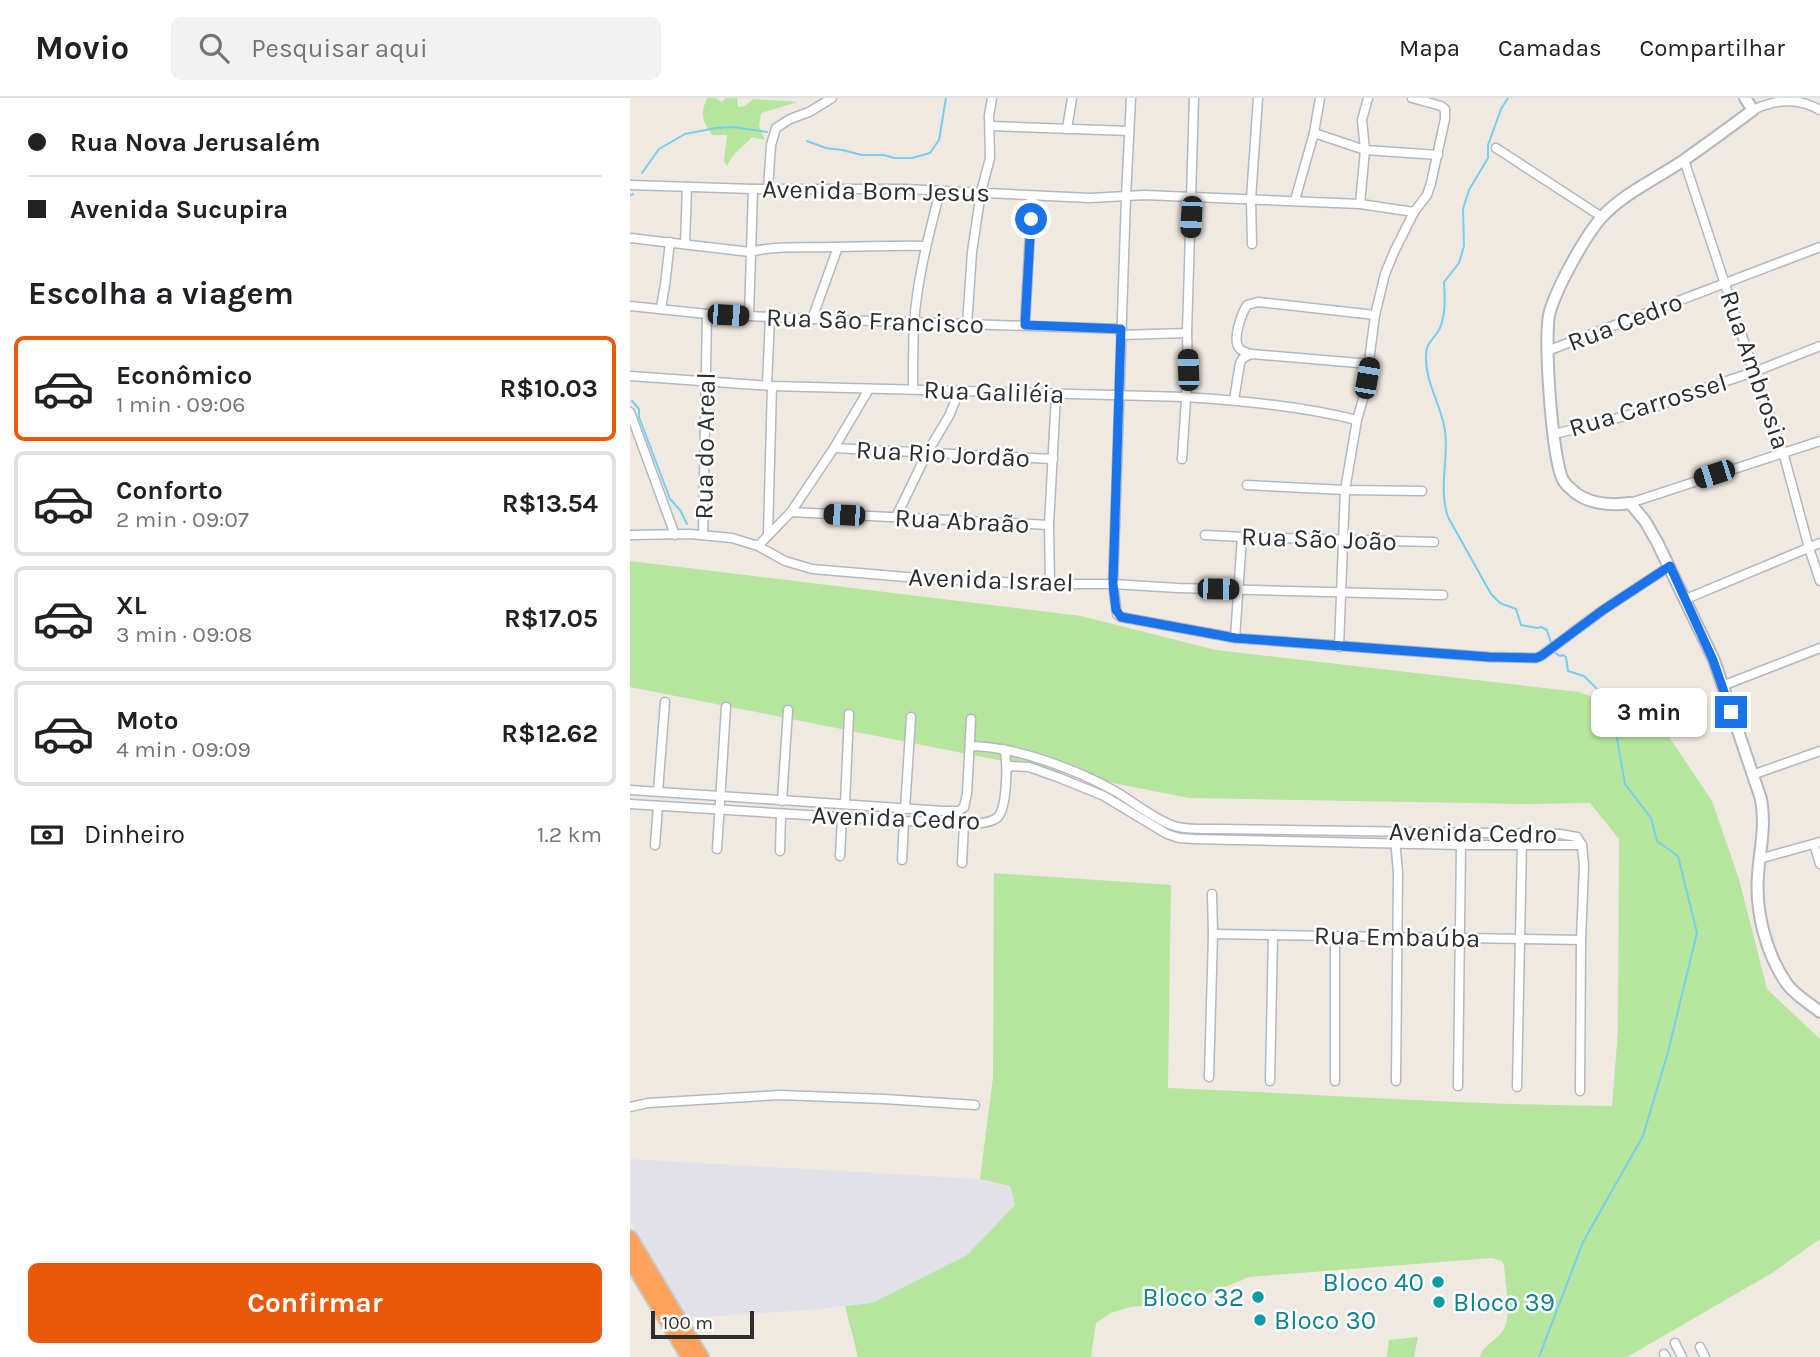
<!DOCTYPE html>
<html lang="pt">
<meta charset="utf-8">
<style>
body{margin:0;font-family:Karla,sans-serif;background:#f2f2f2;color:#202124;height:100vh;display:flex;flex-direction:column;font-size:26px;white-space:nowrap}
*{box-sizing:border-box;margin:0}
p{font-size:23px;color:#757577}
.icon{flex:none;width:38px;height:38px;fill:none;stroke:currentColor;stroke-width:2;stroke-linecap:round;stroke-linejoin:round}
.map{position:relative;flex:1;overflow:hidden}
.sheet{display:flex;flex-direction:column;background:#fff;width:630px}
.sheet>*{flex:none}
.banner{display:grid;align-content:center;height:154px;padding:0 28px;background:#fff}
.scale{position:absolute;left:21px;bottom:18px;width:103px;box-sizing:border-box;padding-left:7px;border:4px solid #2e2e2e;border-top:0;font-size:19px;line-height:24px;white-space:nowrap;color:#2e2e2e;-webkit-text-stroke:5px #fff;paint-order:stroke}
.end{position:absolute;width:32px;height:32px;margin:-16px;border:9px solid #1a73e8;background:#fff;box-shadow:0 0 0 4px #fff}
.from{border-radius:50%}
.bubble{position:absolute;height:49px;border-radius:10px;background:#fff;box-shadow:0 2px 5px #0004;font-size:23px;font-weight:700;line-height:49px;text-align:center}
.car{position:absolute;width:21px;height:42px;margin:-21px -10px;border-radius:9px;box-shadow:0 0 5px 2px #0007;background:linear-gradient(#222 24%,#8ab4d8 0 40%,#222 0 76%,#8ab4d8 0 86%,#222 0)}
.banner b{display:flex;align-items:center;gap:24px;height:66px;font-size:26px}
.banner b+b{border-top:2px solid #e0e0e0}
.banner i{width:18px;height:18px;background:#202124}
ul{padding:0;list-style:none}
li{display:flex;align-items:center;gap:21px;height:105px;margin:0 14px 10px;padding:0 14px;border:4px solid #e0e0e0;border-radius:10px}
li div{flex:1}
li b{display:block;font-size:26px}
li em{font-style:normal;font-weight:700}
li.active{border-color:#ea580c}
li>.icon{width:63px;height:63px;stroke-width:1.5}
h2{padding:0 28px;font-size:32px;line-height:84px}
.pay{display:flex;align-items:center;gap:18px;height:77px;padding:0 28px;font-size:26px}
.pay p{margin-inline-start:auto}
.action{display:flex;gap:14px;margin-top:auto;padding:14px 28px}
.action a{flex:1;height:80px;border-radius:10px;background:#ea580c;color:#fff;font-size:28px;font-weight:700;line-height:80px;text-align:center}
header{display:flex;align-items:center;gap:42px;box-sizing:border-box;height:98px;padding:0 35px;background:#fff;border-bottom:2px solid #e0e0e0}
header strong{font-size:33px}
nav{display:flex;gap:38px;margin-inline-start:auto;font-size:24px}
.search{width:490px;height:63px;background:#f2f2f2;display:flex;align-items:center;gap:18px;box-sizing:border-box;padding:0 24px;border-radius:10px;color:#757577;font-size:26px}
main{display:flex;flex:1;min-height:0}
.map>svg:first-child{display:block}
.industrial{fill:#e3e1e8}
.green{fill:#b6e59e}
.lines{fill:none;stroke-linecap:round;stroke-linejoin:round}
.stream{stroke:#75cff0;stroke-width:2}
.street-casing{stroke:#b4b7c1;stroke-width:11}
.secondary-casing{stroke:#b4b7c1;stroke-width:14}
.highway-casing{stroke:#c9c9c9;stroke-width:18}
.street{stroke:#fff;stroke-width:8}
.secondary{stroke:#fff;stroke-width:10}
.highway{stroke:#ffa35c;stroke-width:14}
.route{stroke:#1a73e8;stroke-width:9}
.culture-dot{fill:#0f9aa8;stroke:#fff;stroke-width:2.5}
.labels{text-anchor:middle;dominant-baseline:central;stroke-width:5;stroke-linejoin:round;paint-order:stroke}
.street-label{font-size:26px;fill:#2e2e2e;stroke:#fff}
.culture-label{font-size:26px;fill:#0d838f;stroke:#fff;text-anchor:end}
</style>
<header>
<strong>Movio</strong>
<div class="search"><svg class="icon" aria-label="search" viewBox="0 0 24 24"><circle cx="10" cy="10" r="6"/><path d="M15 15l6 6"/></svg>Pesquisar aqui</div>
<nav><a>Mapa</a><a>Camadas</a><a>Compartilhar</a></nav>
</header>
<main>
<section class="sheet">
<div class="banner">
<b><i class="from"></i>Rua Nova Jerusalém</b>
<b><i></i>Avenida Sucupira</b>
</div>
<h2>Escolha a viagem</h2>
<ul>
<li class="active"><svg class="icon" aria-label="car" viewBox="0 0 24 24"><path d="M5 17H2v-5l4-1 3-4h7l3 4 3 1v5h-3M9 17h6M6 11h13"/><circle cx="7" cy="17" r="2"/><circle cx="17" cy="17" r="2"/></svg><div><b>Econômico</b><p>1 min · 09:06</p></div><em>R$10.03</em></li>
<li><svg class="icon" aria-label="car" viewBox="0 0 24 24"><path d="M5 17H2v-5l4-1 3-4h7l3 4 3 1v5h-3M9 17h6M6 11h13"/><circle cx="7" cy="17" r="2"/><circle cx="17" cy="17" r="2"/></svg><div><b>Conforto</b><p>2 min · 09:07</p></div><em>R$13.54</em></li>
<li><svg class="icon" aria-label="car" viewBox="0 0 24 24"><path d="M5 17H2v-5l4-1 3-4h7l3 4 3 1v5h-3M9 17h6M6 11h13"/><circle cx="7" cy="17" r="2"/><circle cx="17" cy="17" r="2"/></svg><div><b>XL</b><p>3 min · 09:08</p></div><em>R$17.05</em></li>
<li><svg class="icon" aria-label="car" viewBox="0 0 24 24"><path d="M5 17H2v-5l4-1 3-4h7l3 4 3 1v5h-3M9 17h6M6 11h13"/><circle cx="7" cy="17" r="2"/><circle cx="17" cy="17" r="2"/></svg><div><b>Moto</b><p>4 min · 09:09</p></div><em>R$12.62</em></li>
</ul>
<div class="pay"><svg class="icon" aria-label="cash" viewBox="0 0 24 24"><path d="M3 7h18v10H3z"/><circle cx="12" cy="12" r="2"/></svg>Dinheiro<p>1.2 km</p></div>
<div class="action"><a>Confirmar</a></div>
</section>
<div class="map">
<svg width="1190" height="1259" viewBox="0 0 1190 1259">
<rect width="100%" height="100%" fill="#efe9e1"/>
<path class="industrial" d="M0,1061L350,1081L380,1088L385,1107L337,1157L242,1205L179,1212L56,1220L0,1123Z"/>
<g class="green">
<path d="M77,0H85L92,4L96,0H107L108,9L115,8L123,1L168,4L131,15L129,28L135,42L122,39C111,52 105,51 97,68L94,63L97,37H82C72,22 70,17 77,0Z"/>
<path d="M0,463L451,518L586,552L949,594L1029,624L1082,703L1109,781L1137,891L1190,941V1141L1142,1175L997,1259H850C852,1248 865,1243 872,1234C883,1221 875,1184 874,1167L872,1163L862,1160L619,1179L558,1204L500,1209L481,1215L466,1225L461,1259H228L215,1208L242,1205L337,1157L385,1107L380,1088L350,1081L363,979L364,775L541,787L538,990C686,996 834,1007 982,1008L988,933L989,741L960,705L895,706L559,700L0,589Z"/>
<path d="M788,1239L784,1259H757L759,1242Z"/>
</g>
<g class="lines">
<g class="stream">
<path d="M878,0L871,11L858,47V60L839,92L833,111L834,148L829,165L814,184C815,199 816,218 809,232C802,244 796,243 796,260C796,287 812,308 815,333C819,361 808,391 818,419L861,496L870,505L886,511L891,527L907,530L911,529L917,532L921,545"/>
<path d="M177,43L196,50L212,52L232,57H254L264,60H282L300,55L309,42L316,0"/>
<path d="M12,75L29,51L55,36L86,30L103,29L137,34"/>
<path d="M0,98L3,96"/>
<path d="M2,303L9,311V319L40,401L50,412L57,426"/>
<path d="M909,1259L953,1144L1013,1038L1038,954L1067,835L1048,758L1027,743L1021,720L995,686L986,635L980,624L974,601L969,593L954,578L938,573L936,559L933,557L930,558L924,554"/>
</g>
<g class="street-casing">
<g id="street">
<path d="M501,0L496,99L485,429L483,486L487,516L491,519L605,540L859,559L906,560L911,558L973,512L1040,468"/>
<path d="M1123,12C1146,1 1169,0 1190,12"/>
<path d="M360,28L499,33"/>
<path d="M437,31L442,0"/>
<path d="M684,35L735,52L808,57"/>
<path d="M866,50L972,119"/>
<path d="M1054,62L1124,274L1153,354L1179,450L1190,483"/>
<path d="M0,87L123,91H274L460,100L515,97L562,99L730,106L784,114"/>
<path d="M138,91L141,47L146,30L160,21L179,14L202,0"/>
<path d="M665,102L684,35L690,0"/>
<path d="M730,106L735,52L732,22L738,0"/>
<path d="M0,140L120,154C146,147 176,150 203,149C234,149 265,147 296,148"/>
<path d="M55,146L57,89"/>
<path d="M622,146L621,101L628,0"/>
<path d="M0,208L77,216L182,221L491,231"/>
<path d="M31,210L35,187L40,144"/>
<path d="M119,218L123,91"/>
<path d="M182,221L208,149"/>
<path d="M337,227L342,154L351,94L360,60L359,18L362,0"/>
<path d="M395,227L402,98"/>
<path d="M491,237L557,235"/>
<path d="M917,253L1190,149"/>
<path d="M621,256C617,255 613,254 610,251C601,243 612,215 617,207L628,204L745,217"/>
<path d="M0,278L142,288L556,299C614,303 671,308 727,322"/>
<path d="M137,287L140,219"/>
<path d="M283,291C283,269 283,247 284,226C287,181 299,136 310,93"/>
<path d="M604,302L610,265L613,260L621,256L740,266"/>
<path d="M0,314L45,437"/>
<path d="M924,336L974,324L1022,310L1069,292L1124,274L1190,248"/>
<path d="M204,350L423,361"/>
<path d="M552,361L558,272L557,235L564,0"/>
<path d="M617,387L715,392L792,393"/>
<path d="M1000,405L1190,343"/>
<path d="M161,414L419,427"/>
<path d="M266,419L297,355L319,318L329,294"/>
<path d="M138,436L142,288"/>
<path d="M0,437L60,436L102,440L128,448L155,463L182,471L300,481L420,486H483L548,490L813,497"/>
<path d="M73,437L77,216"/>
<path d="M575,437L612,439L804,444"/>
<path d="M128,448L161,414L204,350L239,291"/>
<path d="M420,486L419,427L426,297"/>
<path d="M1056,501L1190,445"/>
<path d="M605,540L612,439"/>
<path d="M709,549L715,392L727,322L735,294L745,217L755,176L764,154L784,114L797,97L801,85L815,21V11L811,8L782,0"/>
<path d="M1092,588L1190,550"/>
<path d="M340,648C384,648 445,671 483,692C501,702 525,722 544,728C557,732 573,731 587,731L930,736L947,739L952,747L954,768L951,842L950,993"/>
<path d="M377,671L380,668L399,669L430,680L474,698L537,736L549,740L564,741L831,747H952"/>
<path d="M1122,677L1190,653"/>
<path d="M0,692L313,713H329L334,709"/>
<path d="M28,693L35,604"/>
<path d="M152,703L158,612"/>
<path d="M0,706L274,723L352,725C358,724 364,723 368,719C377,709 378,664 374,651"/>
<path d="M215,706L219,616"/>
<path d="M334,709L337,696L341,621"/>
<path d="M275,711L281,619"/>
<path d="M765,740L768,775L766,983"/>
<path d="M1184,746L1190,766"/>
<path d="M25,747L28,708"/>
<path d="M87,751L96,609"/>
<path d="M150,753L151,716"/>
<path d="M210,758L212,720"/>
<path d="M1129,761L1190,744"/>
<path d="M272,762L274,723"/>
<path d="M332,765L334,726"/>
<path d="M583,836L951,842"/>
<path d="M705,838V983"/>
<path d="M579,979L583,836L582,796"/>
<path d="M640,983L643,837"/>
<path d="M828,988L831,747"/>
<path d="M887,989L892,743"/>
<path d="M0,1009L18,1005L150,997L254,1001L345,1007"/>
<path d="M1045,1245L1052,1259"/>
<path d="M1070,1249L1075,1259"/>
<path d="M1034,1256L1036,1259"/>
</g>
</g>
<g class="secondary-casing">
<path id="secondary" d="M1115,0L1123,12C1100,29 1077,46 1054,62C1028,80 992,96 971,120C954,140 928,187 920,213C913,236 922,361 933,382C935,385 937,388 940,390C955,406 980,408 1000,405L1015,423L1027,444L1084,562L1131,701C1136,729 1130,749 1128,777C1125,813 1136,856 1157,886C1165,897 1179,905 1190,914"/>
</g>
<g class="highway-casing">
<g id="highway">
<path d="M0,1140L71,1259"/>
<path d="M0,1161L59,1259"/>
</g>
</g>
<use href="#street" class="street"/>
<use href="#secondary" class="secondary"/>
<use href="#highway" class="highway"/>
</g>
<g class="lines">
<path class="route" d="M401,121L395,227L491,231L483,486L486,512L491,519L605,540L859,559L906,560L911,558L973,512L1040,468L1083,562L1101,614"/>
</g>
<g class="culture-dot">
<circle cx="808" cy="1184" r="7"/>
<circle cx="628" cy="1199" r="7"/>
<circle cx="809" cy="1204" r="7"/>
<circle cx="630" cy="1222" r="7"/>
</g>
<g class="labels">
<g class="street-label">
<text transform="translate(246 93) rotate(1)">Avenida Bom Jesus</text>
<text transform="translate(245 223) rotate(2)">Rua São Francisco</text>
<text transform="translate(995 224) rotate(-21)">Rua Cedro</text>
<text transform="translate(1125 272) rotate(71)">Rua Ambrosia</text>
<text transform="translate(364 294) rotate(2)">Rua Galiléia</text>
<text transform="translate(1018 307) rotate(-17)">Rua Carrossel</text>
<text transform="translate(75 348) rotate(-89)">Rua do Areal</text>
<text transform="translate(313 356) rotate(3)">Rua Rio Jordão</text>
<text transform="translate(332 423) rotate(3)">Rua Abraão</text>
<text transform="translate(689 441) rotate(2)">Rua São João</text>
<text transform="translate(361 482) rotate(2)">Avenida Israel</text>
<text transform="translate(266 720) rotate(2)">Avenida Cedro</text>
<text transform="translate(843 735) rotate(1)">Avenida Cedro</text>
<text transform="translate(767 839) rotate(1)">Rua Embaúba</text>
</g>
<g class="culture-label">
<text x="794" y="1184">Bloco 40</text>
<text x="614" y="1199">Bloco 32</text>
<text x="823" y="1204" text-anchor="start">Bloco 39</text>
<text x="644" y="1222" text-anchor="start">Bloco 30</text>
</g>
</g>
</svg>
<div class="scale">100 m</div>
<i class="end from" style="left:401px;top:121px"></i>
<i class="end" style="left:1101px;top:614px"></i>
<div class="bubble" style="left:961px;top:590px;width:116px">3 min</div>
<i class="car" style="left:561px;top:119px;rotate:183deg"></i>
<i class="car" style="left:98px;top:217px;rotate:93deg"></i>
<i class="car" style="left:558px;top:272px;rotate:358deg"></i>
<i class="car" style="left:737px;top:280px;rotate:10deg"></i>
<i class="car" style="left:1084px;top:376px;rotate:252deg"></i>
<i class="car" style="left:214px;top:417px;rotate:273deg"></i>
<i class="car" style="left:588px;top:491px;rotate:91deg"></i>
</div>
</main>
